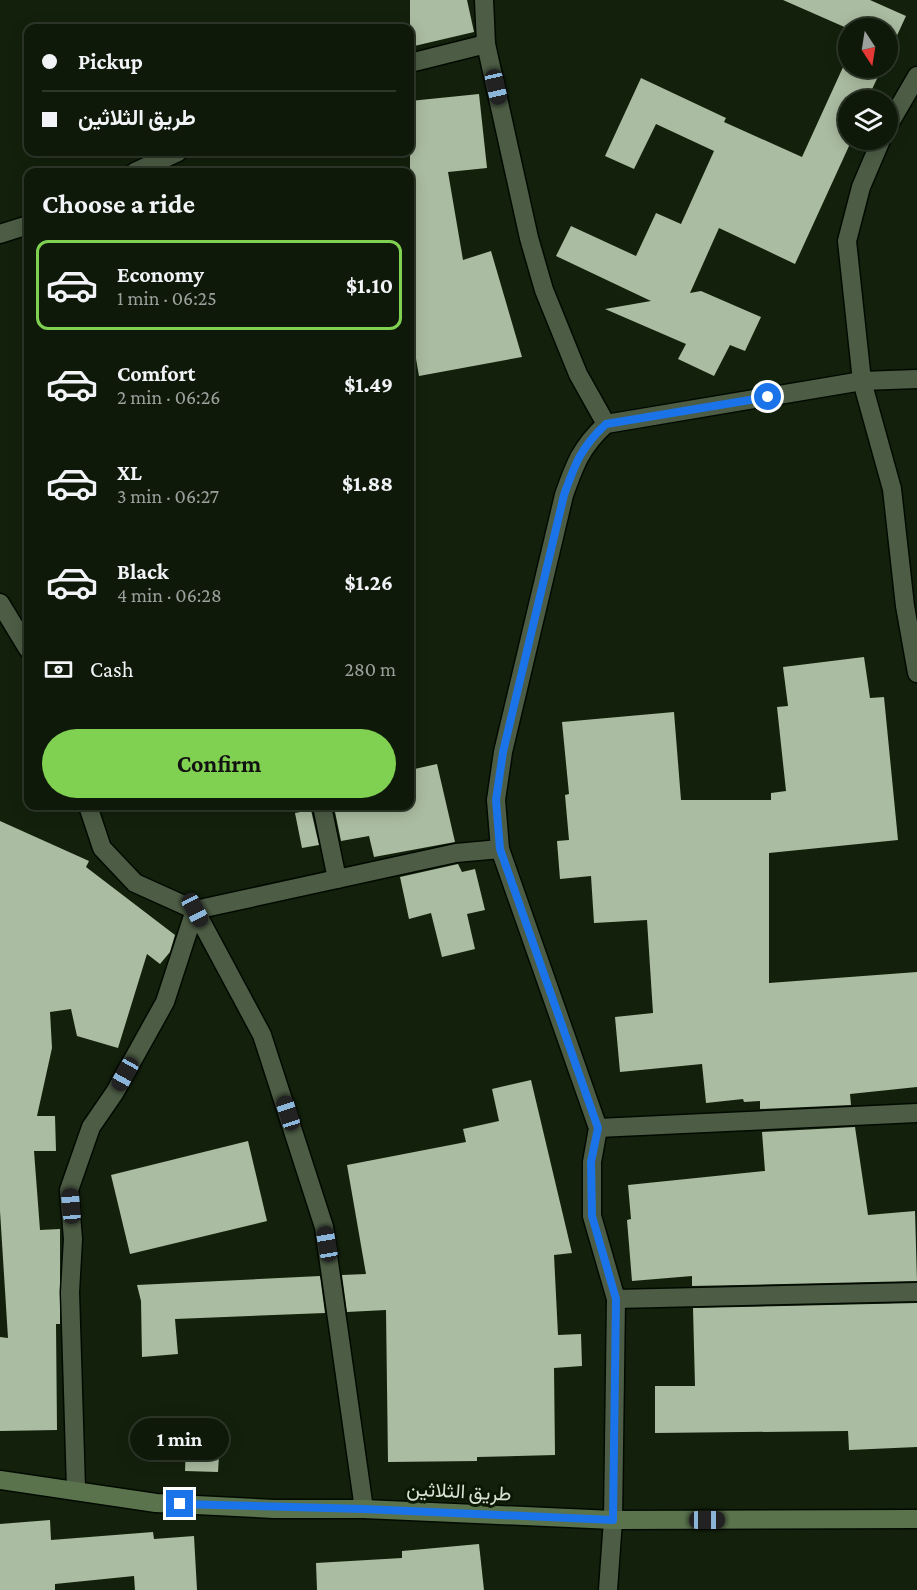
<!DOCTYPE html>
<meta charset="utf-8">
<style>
body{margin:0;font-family:"Crimson Pro",Vazirmatn,serif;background:#172212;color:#f1f3f6;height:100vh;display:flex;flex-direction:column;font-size:22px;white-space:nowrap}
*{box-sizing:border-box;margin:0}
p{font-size:20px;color:#9ba09c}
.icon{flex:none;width:33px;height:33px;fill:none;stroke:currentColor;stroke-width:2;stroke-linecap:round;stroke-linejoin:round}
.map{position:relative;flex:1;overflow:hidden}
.panel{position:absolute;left:24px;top:168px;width:390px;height:642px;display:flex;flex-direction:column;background:#0e1909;border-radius:12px;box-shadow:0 3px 15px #0003,0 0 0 2px #2e382a}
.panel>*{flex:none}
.top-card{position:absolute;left:24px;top:24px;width:390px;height:132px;border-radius:12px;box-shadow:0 3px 15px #0003,0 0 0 2px #2e382a;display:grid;align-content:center;height:132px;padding:0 18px;background:#0e1909}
.needle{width:39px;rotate:168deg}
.fabs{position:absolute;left:838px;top:18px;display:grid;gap:12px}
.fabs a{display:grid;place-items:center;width:60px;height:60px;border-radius:50%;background:#0e1909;box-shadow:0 3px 15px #0003,0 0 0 2px #2e382a;font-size:30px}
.end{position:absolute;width:27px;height:27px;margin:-14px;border:8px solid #1a73e8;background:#fff;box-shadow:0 0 0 3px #fff}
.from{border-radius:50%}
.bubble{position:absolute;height:42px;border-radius:21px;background:#0e1909;box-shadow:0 3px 15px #0003,0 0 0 2px #2e382a;font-size:20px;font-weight:700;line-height:42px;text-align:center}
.car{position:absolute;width:18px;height:36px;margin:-18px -9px;border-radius:8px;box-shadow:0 0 4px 2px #0007;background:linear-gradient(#222 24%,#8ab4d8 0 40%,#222 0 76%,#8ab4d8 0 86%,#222 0)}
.top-card b{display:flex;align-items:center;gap:21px;height:57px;font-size:22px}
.top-card b+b{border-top:2px solid #2e382a}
.top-card i{width:15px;height:15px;background:#f1f3f6}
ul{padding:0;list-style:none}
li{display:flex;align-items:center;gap:18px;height:90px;margin:0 12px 9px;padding:0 6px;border:3px solid transparent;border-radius:12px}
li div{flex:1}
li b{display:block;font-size:22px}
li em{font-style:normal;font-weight:700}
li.active{border-color:#80d051}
li>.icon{width:54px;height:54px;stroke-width:1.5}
h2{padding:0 18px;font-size:27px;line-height:72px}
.pay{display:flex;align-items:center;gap:15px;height:66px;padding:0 18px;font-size:22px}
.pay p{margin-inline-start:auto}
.action{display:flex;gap:12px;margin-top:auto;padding:12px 18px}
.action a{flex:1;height:69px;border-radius:36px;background:#80d051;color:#111;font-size:24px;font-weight:700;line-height:69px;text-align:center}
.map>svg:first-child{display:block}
.building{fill:#aabca1}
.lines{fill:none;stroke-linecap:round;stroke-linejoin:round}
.street-casing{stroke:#020a00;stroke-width:21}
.secondary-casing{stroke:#020a00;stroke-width:21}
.street{stroke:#4d5d45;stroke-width:18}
.secondary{stroke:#5a734d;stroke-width:18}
.route{stroke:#1a73e8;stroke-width:8}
.labels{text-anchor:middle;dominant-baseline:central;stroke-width:6;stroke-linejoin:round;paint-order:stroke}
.street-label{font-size:20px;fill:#d8e1d3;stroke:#0a1804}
</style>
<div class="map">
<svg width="917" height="1590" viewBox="0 0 917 1590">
<rect width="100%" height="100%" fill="#13210c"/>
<g class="building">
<path d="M410,0H467L474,32L410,47Z"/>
<path d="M783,0H870L906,16L888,55V28L849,29Z"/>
<path d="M849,54V68H882L867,100H849V146L795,264L719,228L690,293L701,291L761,317L745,351L730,345L714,376L678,359L686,344L605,309L651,301L556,256L571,226L636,256L656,213L681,224L714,151L656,124L634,169L605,156L641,78L726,118L724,122L802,157Z"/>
<path d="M479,94L487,168L448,172L463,260L491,251L522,357L419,376L410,324V101Z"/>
<path d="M864,657L870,698L884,697L898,840L769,853V983L917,972V1087L850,1094L851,1105L760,1109V1101L744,1102L743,1099L706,1103L702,1064L620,1072L615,1017L653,1013L647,920L594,923L591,876L560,879L557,841L569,840L565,795L569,794L562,722L674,712L681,800H771V793L786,791L777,707L788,706L783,667Z"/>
<path d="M437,764L455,842L374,857L369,836L341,841L334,807L410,806V770Z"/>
<path d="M311,810L319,845L302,848L295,813Z"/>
<path d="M0,821L89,861L86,867L175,935L170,952L160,964L147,954L118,1048L77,1036L71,1009L50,1012L52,1048L37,1116H55L56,1151H34L40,1230L60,1229V1324H56L57,1430L0,1431V1337L8,1338L0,1211Z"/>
<path d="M458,864L462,872L475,869L485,910L467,914L475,949L442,957L431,913L409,919L400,877Z"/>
<path d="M531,1080L572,1253L554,1255L558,1335L581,1334L582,1366L554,1368L555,1455L477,1457V1461L388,1462L386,1310L347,1312L342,1275L366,1274L347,1165L466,1142L463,1129L499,1121L492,1089Z"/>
<path d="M855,1127L868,1215L915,1211L917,1281L692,1286V1276L632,1281L627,1220L631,1219L628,1185L765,1171L762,1132Z"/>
<path d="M248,1141L267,1221L130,1254L111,1175Z"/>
<path d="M320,1276L325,1313L175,1319L178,1354L142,1357L141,1301L137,1285Z"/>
<path d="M917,1303V1447L849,1450L848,1431L655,1433V1386H695L693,1308Z"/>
<path d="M187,1420L221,1422L218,1472L185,1471Z"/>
<path d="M50,1520L51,1540L153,1532L154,1539L194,1536L197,1590H135L134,1576L55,1584V1590H0V1524Z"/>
<path d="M479,1544L484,1590H317L316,1563L402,1558V1551Z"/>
</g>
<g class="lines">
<g class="street-casing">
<g id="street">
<path d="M484,0L486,44L529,238L544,290L578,374L606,424C581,447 575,464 564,495L503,752L496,800L500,849L598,1128L592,1162V1216L616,1299L613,1520L608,1590"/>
<path d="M410,63L486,44"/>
<path d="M888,126L917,76"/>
<path d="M881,140L861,187L847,241L862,381L892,489L905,606L917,673"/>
<path d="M135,172L178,152"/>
<path d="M0,234L28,225"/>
<path d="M606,424L862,381L917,379"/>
<path d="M0,603L28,649"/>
<path d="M88,806L102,848L135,883L195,910L262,1035L324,1227L364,1509"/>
<path d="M322,806L337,879"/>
<path d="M598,1128L917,1113"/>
<path d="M616,1299L917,1292"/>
<path d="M76,1489L70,1292L73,1239L69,1190L91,1127L115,1092L165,1002L195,910L456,853L500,849"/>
</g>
</g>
<g class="secondary-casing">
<path id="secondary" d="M0,1480L156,1503L274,1509H364L613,1520L917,1519"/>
</g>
<use href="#street" class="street"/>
<use href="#secondary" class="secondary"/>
</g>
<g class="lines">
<path class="route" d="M180,1504L364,1509L613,1520L616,1299L592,1216L591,1162L598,1128L500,849L496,800L503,752L564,495C575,464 581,447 606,424L768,397"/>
</g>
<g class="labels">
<g class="street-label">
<text transform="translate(459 1491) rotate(3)">طريق الثلاثين</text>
</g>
</g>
</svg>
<div class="fabs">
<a><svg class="needle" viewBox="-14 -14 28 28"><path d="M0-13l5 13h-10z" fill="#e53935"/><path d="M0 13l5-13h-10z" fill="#9ba09c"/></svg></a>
<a><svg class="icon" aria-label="layers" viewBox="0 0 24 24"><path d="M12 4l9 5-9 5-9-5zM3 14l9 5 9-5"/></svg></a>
</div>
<i class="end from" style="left:768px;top:397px"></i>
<i class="end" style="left:180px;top:1504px"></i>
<div class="bubble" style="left:130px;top:1418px;width:99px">1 min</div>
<i class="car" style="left:496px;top:87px;rotate:167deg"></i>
<i class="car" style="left:195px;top:910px;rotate:152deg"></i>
<i class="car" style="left:125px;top:1074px;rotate:209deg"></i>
<i class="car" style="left:288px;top:1113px;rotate:342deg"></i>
<i class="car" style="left:71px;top:1206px;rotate:355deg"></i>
<i class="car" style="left:327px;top:1244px;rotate:350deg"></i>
<i class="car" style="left:707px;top:1520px;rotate:90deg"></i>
<div class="top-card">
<b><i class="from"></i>Pickup</b>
<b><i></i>طريق الثلاثين</b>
</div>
<section class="panel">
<h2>Choose a ride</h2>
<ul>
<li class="active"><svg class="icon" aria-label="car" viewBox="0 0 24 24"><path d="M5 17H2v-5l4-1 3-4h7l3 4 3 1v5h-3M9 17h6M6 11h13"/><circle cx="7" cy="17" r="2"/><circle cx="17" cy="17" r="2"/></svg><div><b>Economy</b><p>1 min · 06:25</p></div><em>$1.10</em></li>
<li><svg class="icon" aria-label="car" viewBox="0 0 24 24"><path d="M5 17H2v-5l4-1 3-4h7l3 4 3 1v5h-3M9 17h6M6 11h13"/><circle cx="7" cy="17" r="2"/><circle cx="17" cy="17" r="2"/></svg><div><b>Comfort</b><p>2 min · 06:26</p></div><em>$1.49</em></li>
<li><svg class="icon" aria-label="car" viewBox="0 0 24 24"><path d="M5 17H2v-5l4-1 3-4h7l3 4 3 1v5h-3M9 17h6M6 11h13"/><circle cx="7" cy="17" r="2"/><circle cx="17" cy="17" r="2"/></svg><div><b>XL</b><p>3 min · 06:27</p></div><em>$1.88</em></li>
<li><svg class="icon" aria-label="car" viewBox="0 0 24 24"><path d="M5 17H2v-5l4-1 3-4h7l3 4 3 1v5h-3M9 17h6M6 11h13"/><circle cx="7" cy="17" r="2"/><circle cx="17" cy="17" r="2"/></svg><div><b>Black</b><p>4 min · 06:28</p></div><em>$1.26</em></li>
</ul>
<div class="pay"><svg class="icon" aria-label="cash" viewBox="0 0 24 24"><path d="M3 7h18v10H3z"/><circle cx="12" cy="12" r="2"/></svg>Cash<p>280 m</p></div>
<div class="action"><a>Confirm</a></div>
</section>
</div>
